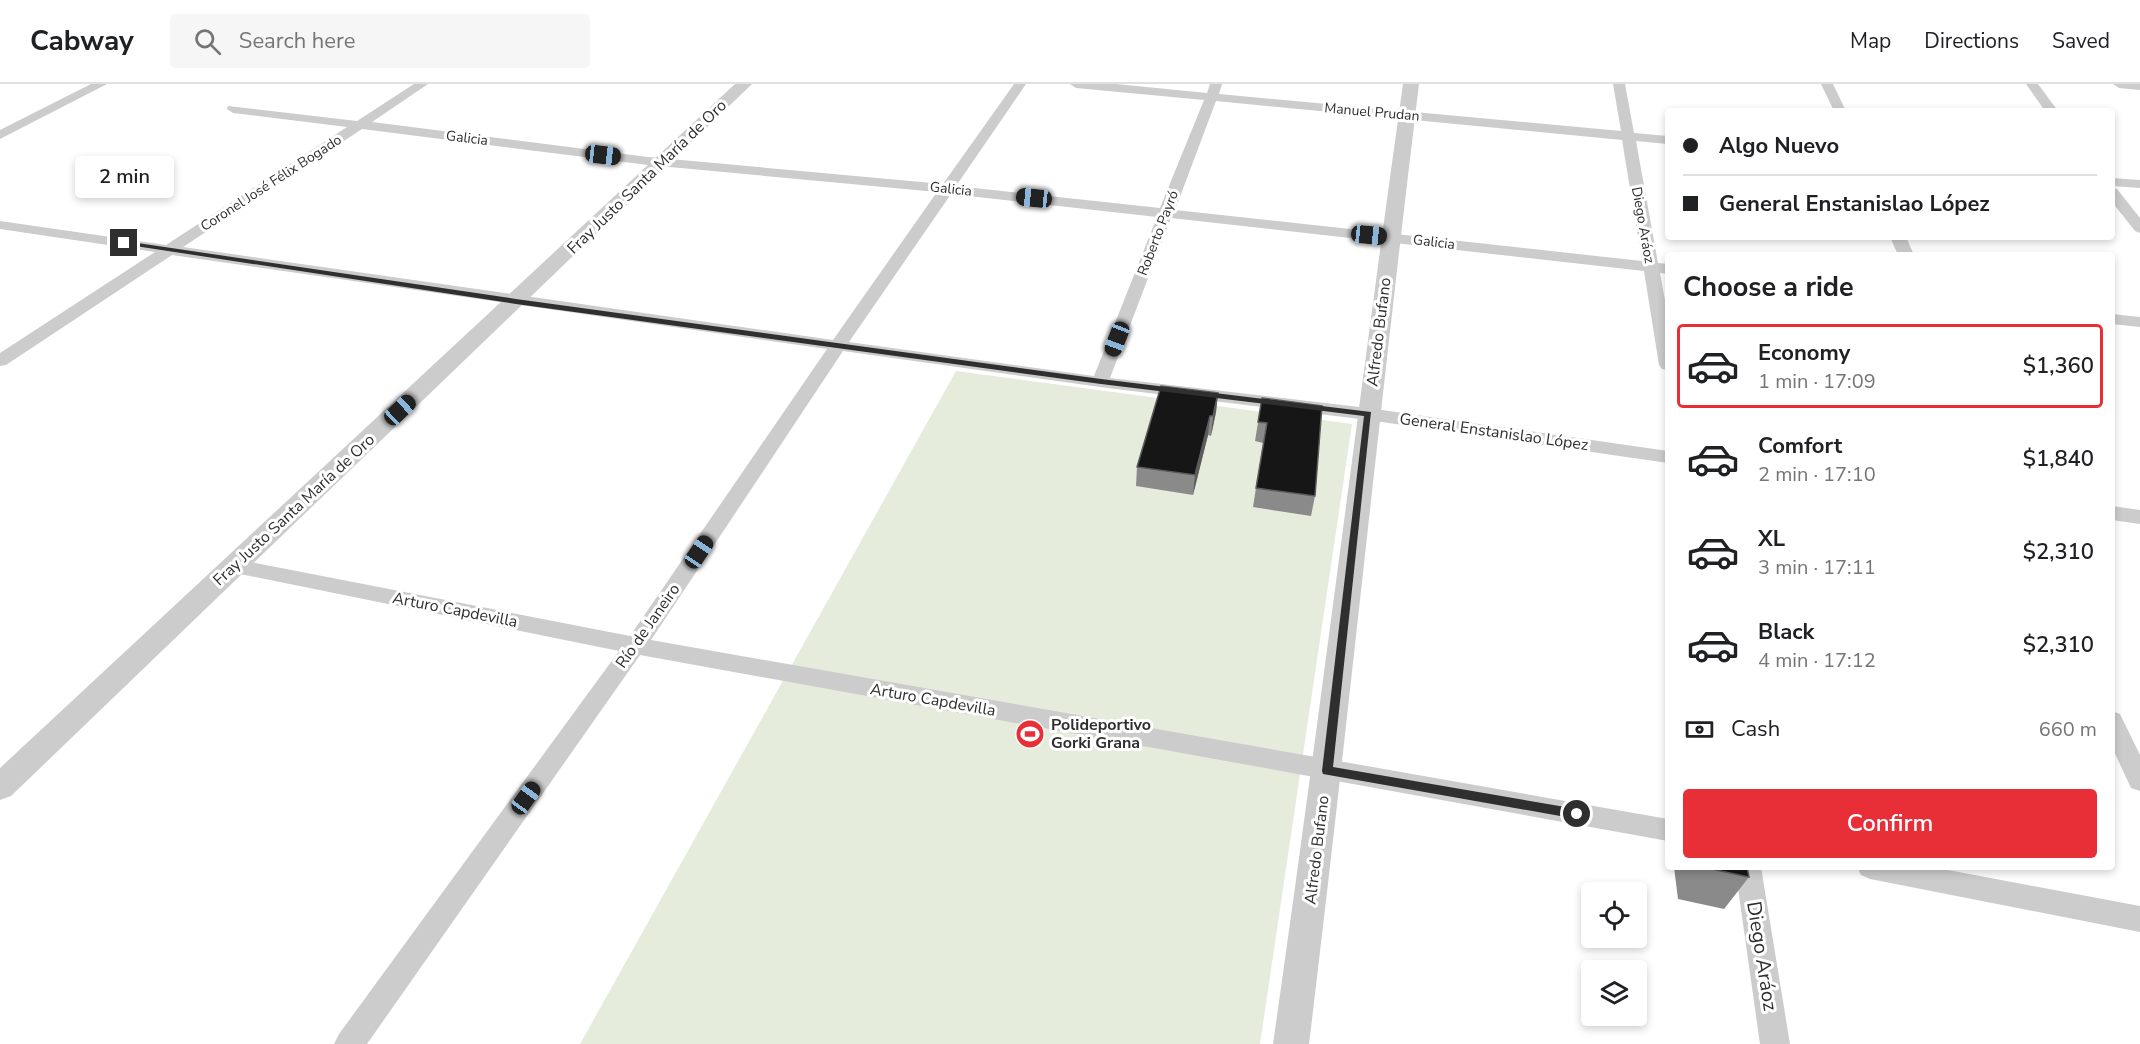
<!DOCTYPE html>
<meta charset="utf-8">
<style>
body{margin:0;font-family:"Nunito Sans",sans-serif;background:#f6f6f6;color:#202124;height:100vh;display:flex;flex-direction:column;font-size:22px;white-space:nowrap}
*{box-sizing:border-box;margin:0}
p{font-size:20px;color:#757577}
.icon{flex:none;width:33px;height:33px;fill:none;stroke:currentColor;stroke-width:2;stroke-linecap:round;stroke-linejoin:round}
.map{position:relative;flex:1;overflow:hidden}
.side{position:absolute;left:1665px;top:168px;width:450px;height:618px;display:flex;flex-direction:column;background:#fff;border-radius:6px;box-shadow:0 3px 9px #0003}
.side>*{flex:none}
.banner{position:absolute;left:1665px;top:24px;width:450px;height:132px;border-radius:6px;box-shadow:0 3px 9px #0003;display:grid;align-content:center;height:132px;padding:0 18px;background:#fff}
.controls{position:absolute;left:1581px;top:798px;display:grid;gap:12px}
.controls a{display:grid;place-items:center;width:66px;height:66px;border-radius:6px;background:#fff;box-shadow:0 3px 9px #0003;font-size:30px}
.end{position:absolute;width:27px;height:27px;margin:-14px;border:8px solid #2f2f2f;background:#fff;box-shadow:0 0 0 3px #fff}
.from{border-radius:50%}
.bubble{position:absolute;height:42px;border-radius:6px;background:#fff;box-shadow:0 3px 9px #0003;font-size:20px;font-weight:600;line-height:42px;text-align:center}
.car{position:absolute;width:18px;height:36px;margin:-18px -9px;border-radius:8px;box-shadow:0 0 4px 2px #0007;background:linear-gradient(#222 24%,#8ab4d8 0 40%,#222 0 76%,#8ab4d8 0 86%,#222 0)}
.banner b{display:flex;align-items:center;gap:21px;height:57px;font-size:22px}
.banner b+b{border-top:2px solid #e0e0e0}
.banner i{width:15px;height:15px;background:#202124}
ul{padding:0;list-style:none}
li{display:flex;align-items:center;gap:18px;height:84px;margin:0 12px 9px;padding:0 6px;border:3px solid transparent;border-radius:6px}
li div{flex:1}
li b{display:block;font-size:22px}
li em{font-style:normal;font-weight:600}
li.selected{border-color:#e82f38}
li>.icon{width:54px;height:54px;stroke-width:1.5}
h2{padding:0 18px;font-size:27px;line-height:72px}
.pay{display:flex;align-items:center;gap:15px;height:66px;padding:0 18px;font-size:22px}
.pay p{margin-inline-start:auto}
.action{display:flex;gap:12px;margin-top:auto;padding:12px 18px}
.action a{flex:1;height:69px;border-radius:6px;background:#e82f38;color:#fff;font-size:24px;font-weight:600;line-height:69px;text-align:center}
header{display:flex;align-items:center;gap:36px;box-sizing:border-box;height:84px;padding:0 30px;background:#fff;border-bottom:2px solid #e0e0e0}
header strong{font-size:28px}
nav{display:flex;gap:33px;margin-inline-start:auto;font-size:21px}
.search{width:420px;height:54px;background:#f6f6f6;display:flex;align-items:center;gap:15px;box-sizing:border-box;padding:0 21px;border-radius:6px;color:#757577;font-size:22px}
.map>svg:first-child{display:block}
.green{fill:#e5ecdc}
.lines{fill:none;stroke-linecap:round;stroke-linejoin:round}
.minor{fill:#ccc;fill-rule:evenodd}
.tertiary{fill:#ccc;fill-rule:evenodd}
.wall{fill:#8a8a8a}
.shaded-wall{fill:#5c5c5c}
.building{fill:#161616;stroke:#5c5c5c;stroke-width:1.5}
.route{fill:#2f2f2f}
.labels{text-anchor:middle;dominant-baseline:central;stroke-width:6;stroke-linejoin:round;paint-order:stroke}
.far-street-label{font-size:14px;fill:#2f2f2f;stroke:#fff}
.street-label{font-size:16px;fill:#2f2f2f;stroke:#fff}
.poi-label{font-size:16px;font-weight:bold;fill:#2f2f2f;stroke:#fff;text-anchor:start}
.near-street-label{font-size:20px;fill:#2f2f2f;stroke:#fff}
</style>
<header>
<strong>Cabway</strong>
<div class="search"><svg class="icon" aria-label="search" viewBox="0 0 24 24"><circle cx="10" cy="10" r="6"/><path d="M15 15l6 6"/></svg>Search here</div>
<nav><a>Map</a><a>Directions</a><a>Saved</a></nav>
</header>
<div class="map">
<svg width="2140" height="960" viewBox="0 0 2140 960">
<rect width="100%" height="100%" fill="#fff"/>
<path class="green" d="M956,287L1352,340L1260,960H580Z"/>
<g class="lines">
<g class="minor">
<path d="M91,0H107L0,55V46Z"/>
<path d="M414,0H428L372,38L648,73L943,100L1014,0H1026L956,102L1160,124L1204,16L1076,4L1070,0H1116L1207,9L1210,0H1222L1219,10L1621,47L1613,0H1625L1634,49L1668,52V60L1636,57L1658,179L1668,180V190L1660,189L1668,233V286L1662,285L1659,281L1644,187L1171,134L1110,294L1368,324L1668,367V379L1368,336L1100,303L843,267L651,556L1668,735V757L640,571L367,960H334L339,950L619,567L235,489L228,487L224,482L228,477L235,475L630,552L827,265L172,171L6,281L0,282V269L155,168L0,145V137L166,161L347,43L233,29L227,25L228,22L357,37ZM1216,17L1622,56L1642,177L1175,126ZM362,45L648,81L937,108L833,256L183,163ZM951,110L1157,133L1094,292L849,258Z"/>
<path d="M1821,0H1833L1846,27H1834Z"/>
<path d="M2026,0H2038L2058,27H2045Z"/>
<path d="M2113,0H2140V6L2119,4Z"/>
<path d="M2112,94L2140,96V104L2112,102Z"/>
<path d="M2112,104L2117,105L2140,134V149L2135,147L2112,118Z"/>
<path d="M1890,153H1906L1914,171H1898Z"/>
<path d="M2112,230L2140,233V243L2112,240Z"/>
<path d="M2112,422L2140,426V440L2112,436Z"/>
<path d="M2112,627L2120,630L2140,671V707L2131,704L2112,663Z"/>
<path d="M1735,783H1761L1790,960H1760Z"/>
<path d="M1857,783H1932L2140,822V848L1870,795L1861,791Z"/>
</g>
<g class="tertiary">
<path d="M735,0H752L11,712L0,716V684Z"/>
<path d="M1403,0H1419C1380,320 1348,640 1309,960H1273C1319,640 1358,320 1403,0Z"/>
</g>
</g>
<g class="wall">
<path d="M1218,309L1216,328L1211,352L1208,351L1193,411L1136,402L1137,383Z"/>
<path d="M1262,314L1315,412L1311,432L1253,423L1263,359L1255,357Z"/>
<path d="M1674,783H1747L1749,793L1724,825L1678,815Z"/>
</g>
<g class="shaded-wall">
<path d="M1218,309L1216,328L1211,352L1213,332Z"/>
<path d="M1210,332L1208,351L1193,411L1195,391Z"/>
</g>
<g class="building">
<path d="M1161,302L1218,309L1213,332H1210L1195,391L1137,383Z"/>
<path d="M1262,314L1322,322L1315,412L1256,404L1267,339L1258,338Z"/>
<path d="M1702,783H1747L1749,793Z"/>
</g>
<path class="route" d="M124,157L516,215L1101,295L1371,328L1333,683L1577,725L1583,730L1577,735L1323,690L1322,687L1364,332L1101,300L516,220L122,160Z"/>
<defs>
<g id="stadium-disc" transform="scale(1.5)"><circle r="9.5" fill="#e82f38" stroke="#fff"/><path d="M0-5a6.5 5 0 1 0 0 10a6.5 5 0 1 0 0-10ZM-3.5-1.8h7v3.6h-7Z" fill="#fff"/></g>
</defs>
<g fill-rule="evenodd">
<use href="#stadium-disc" x="1030" y="650"/>
</g>
<g class="labels">
<g class="far-street-label">
<text transform="translate(1372 28) rotate(5)">Manuel Prudan</text>
<text transform="translate(467 54) rotate(7)">Galicia</text>
<text transform="translate(271 99) rotate(-33)">Coronel José Félix Bogado</text>
<text transform="translate(951 105) rotate(6)">Galicia</text>
<text transform="translate(1643 141) rotate(80)">Diego Aráoz</text>
<text transform="translate(1158 149) rotate(-69)">Roberto Payró</text>
<text transform="translate(1434 158) rotate(7)">Galicia</text>
</g>
<g class="street-label">
<text transform="translate(647 93) rotate(-44)">Fray Justo Santa María de Oro</text>
<text transform="translate(1379 248) rotate(-83)">Alfredo Bufano</text>
<text transform="translate(1494 348) rotate(8)">General Enstanislao López</text>
<text transform="translate(294 426) rotate(-43)">Fray Justo Santa María de Oro</text>
<text transform="translate(455 526) rotate(11)">Arturo Capdevilla</text>
<text transform="translate(648 542) rotate(-55)">Río de Janeiro</text>
<text transform="translate(933 616) rotate(10)">Arturo Capdevilla</text>
<text transform="translate(1317 766) rotate(-83)">Alfredo Bufano</text>
</g>
<g class="poi-label">
<text x="1051" y="641">Polideportivo<tspan x="1051" dy="18">Gorki Grana</tspan></text>
</g>
<g class="near-street-label">
<text transform="translate(1762 872) rotate(81)">Diego Aráoz</text>
</g>
</g>
</svg>
<div class="controls">
<a><svg class="icon" aria-label="locate" viewBox="0 0 24 24"><circle cx="12" cy="12" r="6"/><path d="M12 2v4M12 18v4M2 12h4M18 12h4"/></svg></a>
<a><svg class="icon" aria-label="layers" viewBox="0 0 24 24"><path d="M12 4l9 5-9 5-9-5zM3 14l9 5 9-5"/></svg></a>
</div>
<i class="end from" style="left:1577px;top:730px"></i>
<i class="end" style="left:124px;top:159px"></i>
<div class="bubble" style="left:75px;top:72px;width:99px">2 min</div>
<i class="car" style="left:603px;top:71px;rotate:97deg"></i>
<i class="car" style="left:1034px;top:114px;rotate:276deg"></i>
<i class="car" style="left:1369px;top:151px;rotate:96deg"></i>
<i class="car" style="left:1117px;top:255px;rotate:201deg"></i>
<i class="car" style="left:400px;top:326px;rotate:47deg"></i>
<i class="car" style="left:699px;top:468px;rotate:34deg"></i>
<i class="car" style="left:526px;top:714px;rotate:36deg"></i>
<div class="banner">
<b><i class="from"></i>Algo Nuevo</b>
<b><i></i>General Enstanislao López</b>
</div>
<section class="side">
<h2>Choose a ride</h2>
<ul>
<li class="selected"><svg class="icon" aria-label="car" viewBox="0 0 24 24"><path d="M5 17H2v-5l4-1 3-4h7l3 4 3 1v5h-3M9 17h6M6 11h13"/><circle cx="7" cy="17" r="2"/><circle cx="17" cy="17" r="2"/></svg><div><b>Economy</b><p>1 min · 17:09</p></div><em>$1,360</em></li>
<li><svg class="icon" aria-label="car" viewBox="0 0 24 24"><path d="M5 17H2v-5l4-1 3-4h7l3 4 3 1v5h-3M9 17h6M6 11h13"/><circle cx="7" cy="17" r="2"/><circle cx="17" cy="17" r="2"/></svg><div><b>Comfort</b><p>2 min · 17:10</p></div><em>$1,840</em></li>
<li><svg class="icon" aria-label="car" viewBox="0 0 24 24"><path d="M5 17H2v-5l4-1 3-4h7l3 4 3 1v5h-3M9 17h6M6 11h13"/><circle cx="7" cy="17" r="2"/><circle cx="17" cy="17" r="2"/></svg><div><b>XL</b><p>3 min · 17:11</p></div><em>$2,310</em></li>
<li><svg class="icon" aria-label="car" viewBox="0 0 24 24"><path d="M5 17H2v-5l4-1 3-4h7l3 4 3 1v5h-3M9 17h6M6 11h13"/><circle cx="7" cy="17" r="2"/><circle cx="17" cy="17" r="2"/></svg><div><b>Black</b><p>4 min · 17:12</p></div><em>$2,310</em></li>
</ul>
<div class="pay"><svg class="icon" aria-label="cash" viewBox="0 0 24 24"><path d="M3 7h18v10H3z"/><circle cx="12" cy="12" r="2"/></svg>Cash<p>660 m</p></div>
<div class="action"><a>Confirm</a></div>
</section>
</div>
